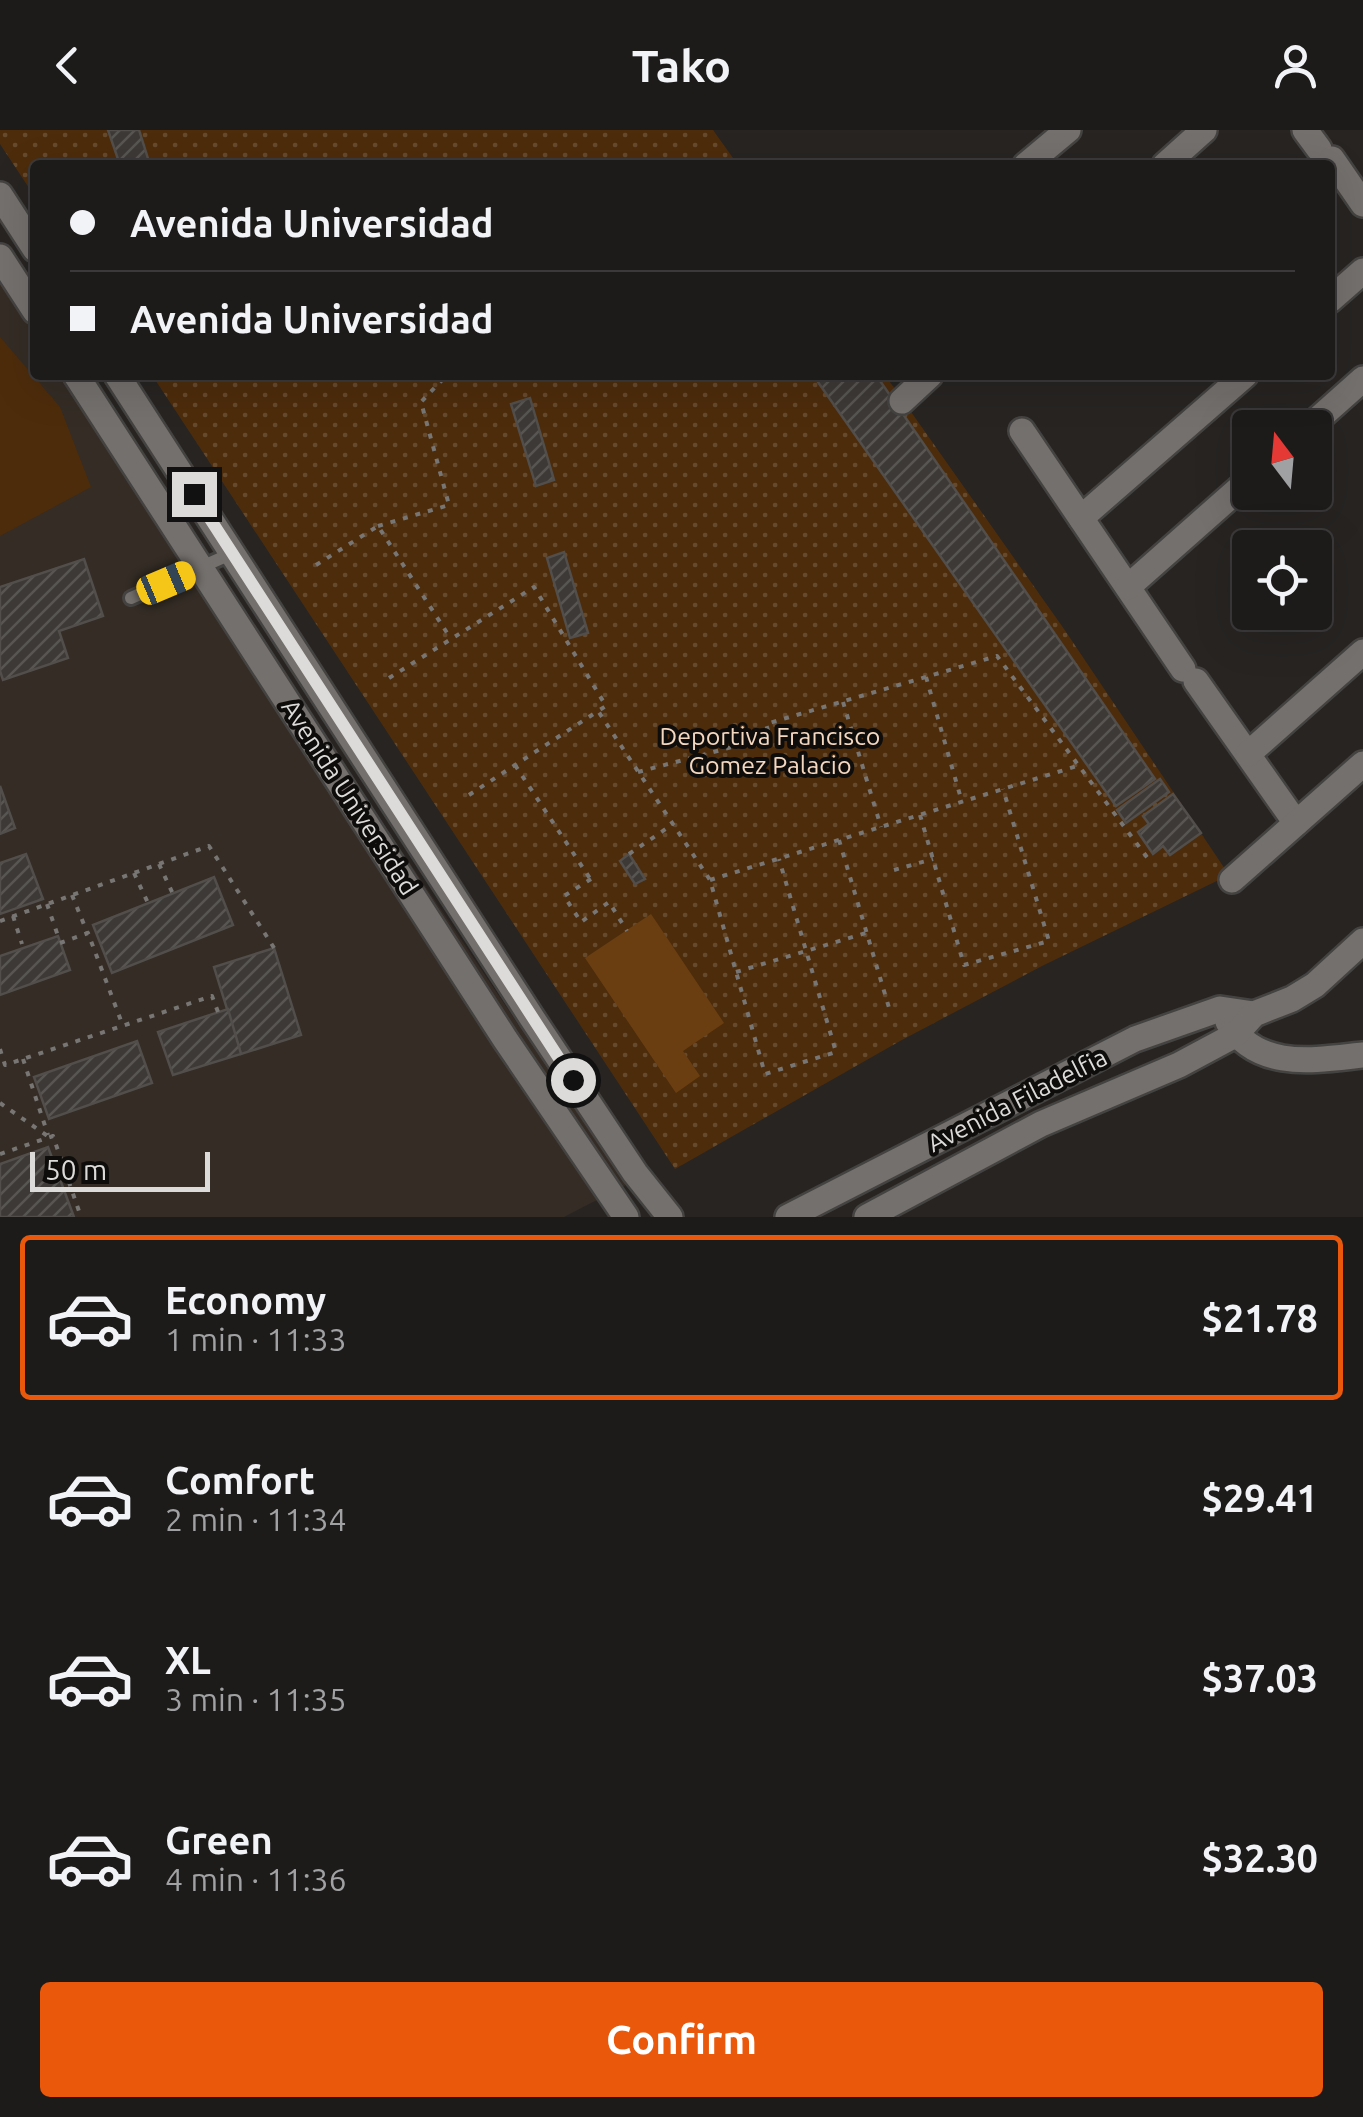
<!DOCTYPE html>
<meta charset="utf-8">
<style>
body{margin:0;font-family:Ubuntu,sans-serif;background:#252423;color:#f1f3f6;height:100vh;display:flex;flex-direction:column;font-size:38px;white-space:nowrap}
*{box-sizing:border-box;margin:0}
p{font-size:32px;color:#a0a1a2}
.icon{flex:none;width:55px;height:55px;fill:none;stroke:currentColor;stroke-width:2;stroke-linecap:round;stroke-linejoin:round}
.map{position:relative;height:1087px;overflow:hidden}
.panel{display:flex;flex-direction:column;background:#1d1b1a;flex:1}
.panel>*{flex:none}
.banner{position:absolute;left:30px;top:30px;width:1305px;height:220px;border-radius:10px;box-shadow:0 10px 40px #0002,0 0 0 2px #3b3939;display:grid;align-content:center;height:220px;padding:0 40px;background:#1d1b1a}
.needle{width:65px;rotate:344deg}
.tools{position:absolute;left:1232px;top:280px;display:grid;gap:20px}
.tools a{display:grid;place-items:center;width:100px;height:100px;border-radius:10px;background:#1d1b1a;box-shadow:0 10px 40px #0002,0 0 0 2px #3b3939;font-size:50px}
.scale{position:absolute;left:30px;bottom:25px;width:180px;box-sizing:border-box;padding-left:10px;border:5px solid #dddbd9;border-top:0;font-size:28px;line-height:35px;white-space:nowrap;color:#dddbd9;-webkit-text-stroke:8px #0f0d0c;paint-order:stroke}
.end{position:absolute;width:45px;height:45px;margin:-22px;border:12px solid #dddbd9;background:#111;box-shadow:0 0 0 5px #111}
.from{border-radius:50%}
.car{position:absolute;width:30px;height:60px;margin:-30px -15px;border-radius:12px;box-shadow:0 0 8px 2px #0007;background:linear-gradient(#f5c518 24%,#345 0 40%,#f5c518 0 76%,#345 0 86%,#f5c518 0)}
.banner b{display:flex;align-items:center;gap:35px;height:95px;font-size:38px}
.banner b+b{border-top:2px solid #3b3939}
.banner i{width:25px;height:25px;background:#f1f3f6}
ul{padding:18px 0 0;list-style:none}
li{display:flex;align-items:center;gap:30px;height:165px;margin:0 20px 15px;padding:0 20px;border:5px solid transparent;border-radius:10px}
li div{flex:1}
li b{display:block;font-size:38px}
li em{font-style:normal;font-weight:700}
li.active{border-color:#ea580c}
li>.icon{width:90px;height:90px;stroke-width:1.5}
.primary-button{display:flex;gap:20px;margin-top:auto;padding:20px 40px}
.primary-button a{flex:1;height:115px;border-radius:10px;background:#ea580c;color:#fff;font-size:40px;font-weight:700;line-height:115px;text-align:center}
header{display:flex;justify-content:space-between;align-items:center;height:130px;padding:0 40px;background:#1d1b1a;font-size:45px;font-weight:700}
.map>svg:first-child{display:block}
.built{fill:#342c25}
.grass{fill:#4d2c0b}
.park{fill:url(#park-dots)}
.water{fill:#6a3e11}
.building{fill:url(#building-hatch);stroke:#524e4b;stroke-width:2.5}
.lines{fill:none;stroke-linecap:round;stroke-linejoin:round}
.service-casing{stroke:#454341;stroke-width:18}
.minor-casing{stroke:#454341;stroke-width:30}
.tertiary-casing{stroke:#454341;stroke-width:30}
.path{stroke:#787674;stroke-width:4;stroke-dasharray:5 8;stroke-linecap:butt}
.service{stroke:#74706d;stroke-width:12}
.minor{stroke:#74706d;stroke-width:25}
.tertiary{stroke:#74706d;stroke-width:25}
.route{stroke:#dddbd9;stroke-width:12}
.labels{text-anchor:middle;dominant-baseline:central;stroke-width:8;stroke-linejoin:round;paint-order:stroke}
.park-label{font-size:25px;fill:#f4d7bf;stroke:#0f0d0c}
.street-label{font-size:25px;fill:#dddbd9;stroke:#0f0d0c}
</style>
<header><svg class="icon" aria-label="back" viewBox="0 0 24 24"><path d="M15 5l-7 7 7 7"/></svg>Tako<svg class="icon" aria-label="person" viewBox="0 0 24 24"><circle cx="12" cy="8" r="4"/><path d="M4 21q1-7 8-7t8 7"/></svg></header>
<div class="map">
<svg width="1363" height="1087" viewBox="0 0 1363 1087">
<defs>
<pattern id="park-dots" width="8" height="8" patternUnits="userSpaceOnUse" patternTransform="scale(2.5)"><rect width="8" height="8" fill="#4d2c0b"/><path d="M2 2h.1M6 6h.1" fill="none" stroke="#664a2e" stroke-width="1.8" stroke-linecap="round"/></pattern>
<pattern id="building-hatch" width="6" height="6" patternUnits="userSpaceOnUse" patternTransform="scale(2.5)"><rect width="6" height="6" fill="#3c3936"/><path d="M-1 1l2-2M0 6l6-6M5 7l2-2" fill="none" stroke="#585552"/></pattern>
</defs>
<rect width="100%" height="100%" fill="#272422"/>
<path class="built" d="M0,122L35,174V245H82L626,1055L564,1087H0Z"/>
<path class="grass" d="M0,207L60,277L91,357L0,406Z"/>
<g class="park">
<path d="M0,0H713L738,35H35V67L0,14Z"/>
<path d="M152,245H885L1064,499L1229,745L1042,836L900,911L675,1039Z"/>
</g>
<path class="water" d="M651,784L724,893L683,921L700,946L676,963L585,828Z"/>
<g class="building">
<path d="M108,0H139L150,35H120Z"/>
<path d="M813,245H876L1155,649L1116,676Z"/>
<path d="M530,268L554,350L536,356L511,274Z"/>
<path d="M564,422L588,503L570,508L547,428Z"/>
<path d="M84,429L103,486L59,501L68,528L3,550L0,541V457Z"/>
<path d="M1160,649L1169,662L1126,693L1117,680Z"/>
<path d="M0,656L15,698L0,704Z"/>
<path d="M1173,664L1201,703L1170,725L1163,716L1153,724L1138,702L1149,694L1143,686Z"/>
<path d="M26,724L43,769L0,784V733Z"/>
<path d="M629,724L645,749L635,754L620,731Z"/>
<path d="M214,747L233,795L112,843L93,795Z"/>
<path d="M58,806L70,840L0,865V826Z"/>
<path d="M274,818L301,905L241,924L214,837Z"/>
<path d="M228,879L241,924L173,945L158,902Z"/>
<path d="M137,911L152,953L49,989L34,947Z"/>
<path d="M48,1017L74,1087H0V1034Z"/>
</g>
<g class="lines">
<g class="service-casing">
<path id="service" d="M131,468L233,423"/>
</g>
<g class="minor-casing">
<g id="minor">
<path d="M1305,0L1319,19"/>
<path d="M1332,29L1363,74"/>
<path d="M1026,35L1068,0"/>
<path d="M1165,35L1204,0"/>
<path d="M1330,170L1363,141"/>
<path d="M902,271L930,245"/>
<path d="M1308,298L1363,249"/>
<path d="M1022,301L1183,539"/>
<path d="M1081,388L1245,245"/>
<path d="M1128,457L1250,349"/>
<path d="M1196,551L1296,693"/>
<path d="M1248,624L1363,522"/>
<path d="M1232,750L1363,634"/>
</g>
</g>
<g class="tertiary-casing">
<g id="tertiary">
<path d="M0,65L35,119"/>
<path d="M0,127L35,181"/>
<path d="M76,245L505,909L626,1087"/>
<path d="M117,245L532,888L635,1043L670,1087"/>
<path d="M1228,892C1257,941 1315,930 1363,925"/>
<path d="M788,1087L1135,909L1220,879L1254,884"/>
<path d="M867,1087L1041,994L1179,935L1235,905L1254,884L1292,869L1315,855L1363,811"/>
</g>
</g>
<g class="path">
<path d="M378,396L449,375L421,272L443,249L455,245"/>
<path d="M316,435L378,396L451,509"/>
<path d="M926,547L962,672"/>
<path d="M389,548L534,457L606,576L598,581"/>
<path d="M843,572L881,697"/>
<path d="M515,635L591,750"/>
<path d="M638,642L770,607L766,594L997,526L1149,730"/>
<path d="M469,665L598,581L710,750L765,944L836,922L779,729"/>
<path d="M920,685L964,835L1049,811L1003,659"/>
<path d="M839,710L890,881"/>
<path d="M629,724L673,694"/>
<path d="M159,734L173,764"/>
<path d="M894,740L933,729"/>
<path d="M134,743L148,773"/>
<path d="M591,749L564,766L581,792L609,772L627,801"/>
<path d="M710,750L1077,636"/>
<path d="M72,765L87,802"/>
<path d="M47,774L58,806"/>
<path d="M13,786L22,814"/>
<path d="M0,791L209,716L276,821"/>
<path d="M60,813L88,803L123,896"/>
<path d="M736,842L866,803"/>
<path d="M0,919L5,935L212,866L218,882"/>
<path d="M23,929L48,1005"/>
<path d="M0,973L49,1007"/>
<path d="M0,1024L53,1006L81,1087"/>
</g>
<use href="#service" class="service"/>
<use href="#minor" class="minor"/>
<use href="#tertiary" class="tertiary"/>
</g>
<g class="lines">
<path class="route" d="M194,364L573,950"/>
</g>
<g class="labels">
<g class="park-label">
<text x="770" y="606">Deportiva Francisco<tspan x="770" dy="29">Gomez Palacio</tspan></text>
</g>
<g class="street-label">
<text transform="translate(350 667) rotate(57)">Avenida Universidad</text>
<text transform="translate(1017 970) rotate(-27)">Avenida Filadelfia</text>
</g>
</g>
</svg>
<div class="tools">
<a><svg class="needle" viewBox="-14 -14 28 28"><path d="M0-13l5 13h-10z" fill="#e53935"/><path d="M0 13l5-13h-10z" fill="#a0a1a2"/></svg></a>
<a><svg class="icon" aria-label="locate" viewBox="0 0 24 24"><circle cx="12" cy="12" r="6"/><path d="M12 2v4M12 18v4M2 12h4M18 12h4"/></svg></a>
</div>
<div class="scale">50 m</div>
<i class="end from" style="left:573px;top:950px"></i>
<i class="end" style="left:194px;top:364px"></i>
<i class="car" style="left:166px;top:453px;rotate:67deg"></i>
<div class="banner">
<b><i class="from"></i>Avenida Universidad</b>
<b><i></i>Avenida Universidad</b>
</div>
</div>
<section class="panel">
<ul>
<li class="active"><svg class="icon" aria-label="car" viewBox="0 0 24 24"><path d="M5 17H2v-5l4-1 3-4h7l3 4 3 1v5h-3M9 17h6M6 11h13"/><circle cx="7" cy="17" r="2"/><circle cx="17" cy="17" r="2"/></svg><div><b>Economy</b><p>1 min · 11:33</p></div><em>$21.78</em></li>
<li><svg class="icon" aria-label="car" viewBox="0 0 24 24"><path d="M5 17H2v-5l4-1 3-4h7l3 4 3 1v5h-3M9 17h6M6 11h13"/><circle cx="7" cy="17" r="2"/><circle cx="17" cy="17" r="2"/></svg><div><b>Comfort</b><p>2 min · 11:34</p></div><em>$29.41</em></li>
<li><svg class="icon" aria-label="car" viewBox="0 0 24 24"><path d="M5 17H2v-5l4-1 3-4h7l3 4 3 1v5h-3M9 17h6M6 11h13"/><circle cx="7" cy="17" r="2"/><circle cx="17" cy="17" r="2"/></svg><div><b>XL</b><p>3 min · 11:35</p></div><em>$37.03</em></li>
<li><svg class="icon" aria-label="car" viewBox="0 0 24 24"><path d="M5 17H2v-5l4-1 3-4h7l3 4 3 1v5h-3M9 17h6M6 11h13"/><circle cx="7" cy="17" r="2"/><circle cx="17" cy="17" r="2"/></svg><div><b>Green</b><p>4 min · 11:36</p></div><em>$32.30</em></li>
</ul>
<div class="primary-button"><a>Confirm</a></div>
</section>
